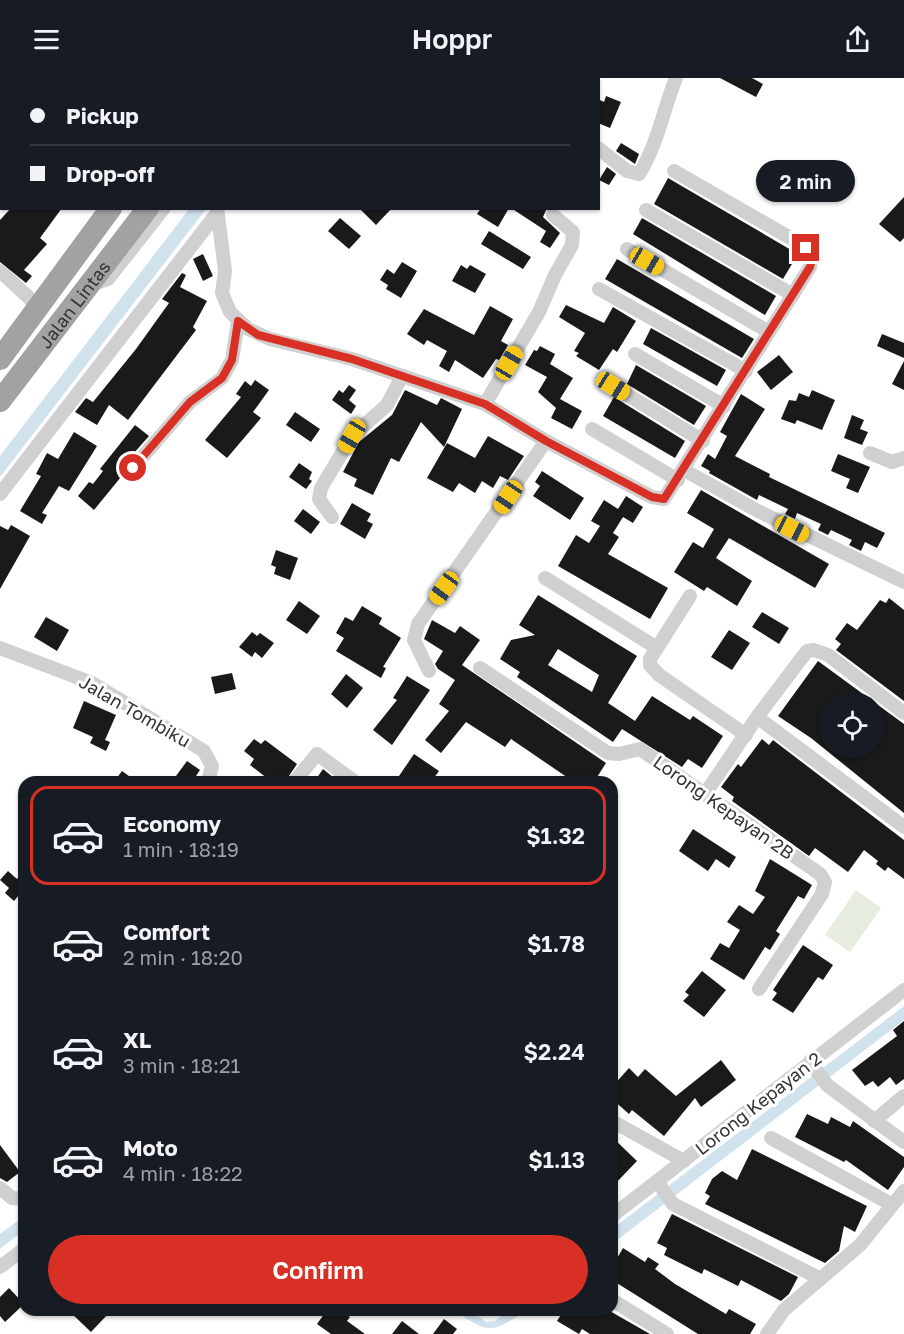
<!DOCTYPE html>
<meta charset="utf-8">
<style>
body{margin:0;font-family:"Golos Text",sans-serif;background:#242831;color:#f1f3f6;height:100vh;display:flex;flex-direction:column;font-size:22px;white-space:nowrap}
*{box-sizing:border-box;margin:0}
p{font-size:20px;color:#9ea1a6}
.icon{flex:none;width:33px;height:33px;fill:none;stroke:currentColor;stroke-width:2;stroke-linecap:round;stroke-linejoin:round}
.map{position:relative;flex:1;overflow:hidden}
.panel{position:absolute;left:18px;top:698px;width:600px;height:540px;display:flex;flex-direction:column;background:#171b24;border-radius:18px;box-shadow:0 2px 4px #0004}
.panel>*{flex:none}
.top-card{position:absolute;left:0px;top:0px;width:600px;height:132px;box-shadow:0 2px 4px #0004;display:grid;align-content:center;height:132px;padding:0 30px;background:#171b24}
.controls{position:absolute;left:819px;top:614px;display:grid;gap:12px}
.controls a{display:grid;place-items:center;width:66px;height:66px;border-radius:50%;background:#171b24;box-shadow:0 2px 4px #0004;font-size:30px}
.end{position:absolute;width:27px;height:27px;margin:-14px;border:8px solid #d93025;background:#fff;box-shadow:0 0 0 3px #fff}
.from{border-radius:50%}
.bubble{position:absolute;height:42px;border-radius:21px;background:#171b24;box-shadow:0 2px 4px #0004;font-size:20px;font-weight:600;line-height:42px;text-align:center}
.car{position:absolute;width:18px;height:36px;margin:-18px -9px;border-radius:8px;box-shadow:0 0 4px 2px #0007;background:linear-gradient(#f5c518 24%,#345 0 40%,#f5c518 0 76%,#345 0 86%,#f5c518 0)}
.top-card b{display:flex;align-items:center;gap:21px;height:57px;font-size:22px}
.top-card b+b{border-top:2px solid #363941}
.top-card i{width:15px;height:15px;background:#f1f3f6}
ul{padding:10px 0 0;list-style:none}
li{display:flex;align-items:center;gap:18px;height:99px;margin:0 12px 9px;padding:0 18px;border:3px solid transparent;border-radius:18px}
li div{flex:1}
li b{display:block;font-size:22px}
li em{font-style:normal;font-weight:600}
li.current{border-color:#d93025}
li>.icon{width:54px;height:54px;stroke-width:1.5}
.cta{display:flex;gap:12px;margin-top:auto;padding:12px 30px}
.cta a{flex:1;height:69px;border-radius:36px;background:#d93025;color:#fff;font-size:24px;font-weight:600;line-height:69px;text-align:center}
header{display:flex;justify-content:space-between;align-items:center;height:78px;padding:0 30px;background:#171b24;font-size:27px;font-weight:600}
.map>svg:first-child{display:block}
.green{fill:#e6ecdf}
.water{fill:#cfe2ee}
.building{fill:#1a1a1a;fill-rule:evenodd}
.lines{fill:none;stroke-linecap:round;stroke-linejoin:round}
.minor{stroke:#d0d0d0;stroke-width:14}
.trunk{stroke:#a2a2a2;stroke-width:22}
.route{stroke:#d93025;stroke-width:8}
.labels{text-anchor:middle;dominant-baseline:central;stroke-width:6;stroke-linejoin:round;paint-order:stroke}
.street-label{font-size:18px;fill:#333;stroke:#fff}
</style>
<header><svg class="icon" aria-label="menu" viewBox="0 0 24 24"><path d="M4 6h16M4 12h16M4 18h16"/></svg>Hoppr<svg class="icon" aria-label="share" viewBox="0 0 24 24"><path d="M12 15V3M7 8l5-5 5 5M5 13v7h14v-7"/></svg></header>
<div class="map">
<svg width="904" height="1256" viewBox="0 0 904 1256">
<rect width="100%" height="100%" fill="#fff"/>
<path class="green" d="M856,812L881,830L850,874L825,857Z"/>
<g class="water">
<path d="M190,130L206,131L0,399V378Z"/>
<path d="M904,928V942L612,1166V1151Z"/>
<path d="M24,1138V1152L0,1171V1156Z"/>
<path d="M453,1232H470L486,1244L495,1243L510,1232H528C489,1256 491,1256 453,1232Z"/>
</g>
<g class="building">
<path d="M720,0H752L763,6L756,19Z"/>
<path d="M606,18L621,24L610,50L598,45V21L604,24Z"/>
<path d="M621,65L639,76L635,86L616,73Z"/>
<path d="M607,89L616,96L609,107L599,102Z"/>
<path d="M668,100L798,176L783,201L654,126Z"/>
<path d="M904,119V160L900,164L879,146Z"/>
<path d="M11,130H62L40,160L47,166L24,192L32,198L26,205L0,184V142Z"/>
<path d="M359,130H392L376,147Z"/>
<path d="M481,130H509L498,149L477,136Z"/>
<path d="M511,130H547L543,139L560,155L550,170L540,164L546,153Z"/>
<path d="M340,140L361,158L349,171L328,153Z"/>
<path d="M642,140L776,218L765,237L633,156Z"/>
<path d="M489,153L531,179L523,191L481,166Z"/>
<path d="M203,176L213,198L203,203L193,181Z"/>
<path d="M617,181L754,261L742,280L605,201Z"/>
<path d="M402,184L417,193L401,220L386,211L388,207L380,202L387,191L394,196Z"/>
<path d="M461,187L467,191L470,187L486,196L475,215L452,203Z"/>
<path d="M182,195L186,197L180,209L207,223L193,249L196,252L149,314L128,342L109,327L97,347L75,334L86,320L93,324L136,271L169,225L162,221Z"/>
<path d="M566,227L604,245L613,229L636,243L617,274L613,271L599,292L576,278L579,275L574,273L585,255L559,239Z"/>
<path d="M490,228L513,241L501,263L508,267L499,282L496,281L483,300L455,282L449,294L439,288L447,273L427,262L424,267L407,256L424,231L474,257Z"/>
<path d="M651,250L726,292L717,308L643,266Z"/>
<path d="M882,256L904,265V280L877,268Z"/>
<path d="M540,268L555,276L550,286L573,300L560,321L582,333L572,351L551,340L556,330L538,314L547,299L525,287L534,272L537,273Z"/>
<path d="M779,277L793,294L771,312L757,294Z"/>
<path d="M904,283V312L892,306Z"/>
<path d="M636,287L706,328L694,347L627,306Z"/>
<path d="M255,302L269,312L253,334L261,340L227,380L205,362L241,319L236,316L245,303L251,308Z"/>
<path d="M349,307L356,312L349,322L356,328L351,336L332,322L339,312L343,315Z"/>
<path d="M405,312L437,327L441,320L462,331L444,369L421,344L399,384L391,380L373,417L354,408L357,401L343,394L359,364L392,337Z"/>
<path d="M812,312L835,322L822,352L797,342L795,346L781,341L789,322L796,323L799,315L809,319Z"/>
<path d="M741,316L765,331L735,378L770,396L769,399L885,455L877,470L865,464L861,473L849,467L852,462L831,452L828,457L818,452L821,446L797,435L795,441L785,436L788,431L759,417L757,422L709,395L710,393L701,388L708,376L715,381L727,358L720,354Z"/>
<path d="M614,319L685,363L675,380L603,338Z"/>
<path d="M295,334L320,351L311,364L286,347Z"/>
<path d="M852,337L864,342L860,351L868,354L862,367L844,360Z"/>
<path d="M135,347L149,358L126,384L125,394L94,432L78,418L89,404L93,406L103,393L100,391Z"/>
<path d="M74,354L97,368L69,413L59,408L42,435L47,437L42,446L20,433L41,398L36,396L47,375L58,381Z"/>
<path d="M488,358L524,378L508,402L500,398L493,410L482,403L475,415L459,405L453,414L427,400L447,365L475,380Z"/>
<path d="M838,376L870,389L858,415L846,410L850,401L831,393Z"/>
<path d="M299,385L312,394L309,401L312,403L306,411L289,399Z"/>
<path d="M542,393L584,420L570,442L533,418L540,408L535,404Z"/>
<path d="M701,412L829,486L815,510L729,460L716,480L752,503L737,528L707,509L704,513L674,494L693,464L703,470L714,451L687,435Z"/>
<path d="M626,418L643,429L633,445L623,439L613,455L619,459L608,476L668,510L650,541L558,488L576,457L589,465L600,448L591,443L604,422L618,431Z"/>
<path d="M352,425L371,436L367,443L373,446L365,461L340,446Z"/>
<path d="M303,431L320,444L311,456L294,443Z"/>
<path d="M11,447L30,458L0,511V448L8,452Z"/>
<path d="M276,472L298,480L290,502L274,496L276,489L271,487Z"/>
<path d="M538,517L637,578L608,625L635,643L652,618L690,642L693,638L723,658L702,690L688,681L682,689L622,651L613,664L517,599L520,594L500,581L511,562L535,557L519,547ZM558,571L599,597L592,614L548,587Z"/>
<path d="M889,520L904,532V623L836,572L841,566L835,561L847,545L857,552L880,522L886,525Z"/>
<path d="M299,523L320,538L307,556L286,542Z"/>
<path d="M362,528L382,540L379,546L401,560L383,589L386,590L381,600L336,573L344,560L336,555L345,539L353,543Z"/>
<path d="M762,534L789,550L779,566L752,549Z"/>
<path d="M46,539L69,552L57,573L34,559Z"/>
<path d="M432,542L455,555L460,548L480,562L462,587L606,685L594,704H574L511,661L505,669L466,644L441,675L425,662L449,633L439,626L455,602L438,591L435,586L443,573L424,561Z"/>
<path d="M729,552L750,565L732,592L711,579Z"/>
<path d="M252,554L257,558L260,555L274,565L262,580L255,574L252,579L239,569Z"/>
<path d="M818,583L904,646V735L811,660L778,638ZM830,624H874V669H830Z"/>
<path d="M232,595L236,611L215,616L211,599Z"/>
<path d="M346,596L363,610L347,630L331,616Z"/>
<path d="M407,598L430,612L392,667L373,652L397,622L393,620Z"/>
<path d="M84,623L116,637L105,662L110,664L106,673L90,665L93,659L73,650Z"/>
<path d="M254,661L261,666L265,662L297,686L285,704H272L250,687L254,681L244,673Z"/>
<path d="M762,661L769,667L773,662L904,762V801L888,789L885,793L876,786L878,783L864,772L848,794L815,770L809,778L732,723L734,719L721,709L738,686L741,689Z"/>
<path d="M414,676L439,693L431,704H407L399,698Z"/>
<path d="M187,683L200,692L192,704H184L176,698Z"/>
<path d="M323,691L339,704H314Z"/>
<path d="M122,693L137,704H114Z"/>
<path d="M693,751L736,779L729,790L716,781L708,793L679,773Z"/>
<path d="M770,781L812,807L804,821L798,818L776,853L780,856L770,872L765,869L744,902L710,881L720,865L729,870L740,852L727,844L739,827L753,836L765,819L755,813Z"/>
<path d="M8,793L17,801L24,793V811L14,823L5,815L9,810L0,802Z"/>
<path d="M803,867L833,887L823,902L818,899L793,935L772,922L777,915L773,912Z"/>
<path d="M702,893L726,912L704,939L683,923L689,917L685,914Z"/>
<path d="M904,943V1001L896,1007L890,999L878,1009L873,1003L865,1008L852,992L897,958L893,952Z"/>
<path d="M721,982L736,1002L701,1029L695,1020L664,1058L632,1032L629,1036L612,1021V1009L629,990L638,999L645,991L676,1018Z"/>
<path d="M807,1036L828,1046L831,1039L850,1049L853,1043L904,1079V1089L888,1112L846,1082L844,1084L795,1059Z"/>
<path d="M612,1059L637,1083L612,1109Z"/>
<path d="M0,1067L20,1094L7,1104L0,1100Z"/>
<path d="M752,1071L867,1128L855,1154L844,1148L839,1173L825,1185L705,1126L710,1118L705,1115L712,1101L722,1093L737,1102Z"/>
<path d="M672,1136L798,1199L789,1216L781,1223L741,1202L738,1208L704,1191L702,1196L664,1177L667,1170L657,1165Z"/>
<path d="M623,1170L645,1184L648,1179L659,1186L655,1191L675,1206L726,1236L729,1231L756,1246L750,1256H698L612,1202V1189Z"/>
<path d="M9,1210L24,1226L5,1244L0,1238V1219Z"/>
<path d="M68,1232H103L108,1236L91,1254Z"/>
<path d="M327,1232H339L350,1239L347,1243L365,1256H331L317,1246Z"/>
<path d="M564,1232H608L650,1256H590L582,1251L579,1256L557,1243Z"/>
<path d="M444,1241L457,1251L453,1256H433Z"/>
<path d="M402,1243L419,1256H392Z"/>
</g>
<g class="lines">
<g class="minor">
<path d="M33,0L34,2"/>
<path d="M9,2L12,0"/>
<path d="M263,2L265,0"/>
<path d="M0,8L2,7"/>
<path d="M0,53L2,55"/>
<path d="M598,70L627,93L639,96C658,66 663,32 676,0"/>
<path d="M217,130L225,193L222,215L230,234L248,251L270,261L352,281L485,326L546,363L652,419L664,421L810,189C812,177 809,172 799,165L674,93"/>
<path d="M646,132L793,217"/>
<path d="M627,171L769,254"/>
<path d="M0,193L38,228"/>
<path d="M90,207L108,201L164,130"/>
<path d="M599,211L746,293"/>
<path d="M635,276L724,328"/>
<path d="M613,308L703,363"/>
<path d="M485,326L539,234L555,197L572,167L573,154L553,137"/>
<path d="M592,351L678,402"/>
<path d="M870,375L892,384L904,380"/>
<path d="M133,390L190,324L222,300L232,282L238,243"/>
<path d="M684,392L758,433L904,504"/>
<path d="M0,416L217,135"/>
<path d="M332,439L319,421L321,410L352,358L387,327L402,298"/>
<path d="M545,500L657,570"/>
<path d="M690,518L650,581V587L659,597L746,657"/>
<path d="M0,570L92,605L204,673L212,688L208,704"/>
<path d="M480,590L608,675L619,676L640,671L820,796L825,804L822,816L759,911"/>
<path d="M429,593L414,562L418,546L546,363"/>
<path d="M757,639L904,749"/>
<path d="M294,704L317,676L355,704"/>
<path d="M705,716L757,639L807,573L814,572L828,577L904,635"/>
<path d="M810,983L827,1007L904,1064"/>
<path d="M612,1043L684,1083"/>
<path d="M874,1043L904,1018"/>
<path d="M771,1060L891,1126"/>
<path d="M657,1103L673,1126L819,1200"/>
<path d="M0,1110L12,1120L24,1121"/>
<path d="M612,1138L904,912"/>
<path d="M0,1189L24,1171"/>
<path d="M612,1222L667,1256"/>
<path d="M767,1256L784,1232L860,1167L904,1113"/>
</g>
<g class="trunk">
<path d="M210,2L211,0"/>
<path d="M247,2L248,0"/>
<path d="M0,281L111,130"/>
<path id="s1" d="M0,323L148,130"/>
</g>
</g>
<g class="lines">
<path class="route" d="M133,390L190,324L222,300L232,282L238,243L258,257L352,281L485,326L546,363L652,419L664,421L810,189L812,181L806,170"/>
</g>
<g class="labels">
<g class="street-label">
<text stroke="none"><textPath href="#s1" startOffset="122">Jalan Lintas</textPath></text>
<text transform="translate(135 633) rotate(30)">Jalan Tombiku</text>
<text transform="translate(724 729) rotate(35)">Lorong Kepayan 2B</text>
<text transform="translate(758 1025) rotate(-38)">Lorong Kepayan 2</text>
</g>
</g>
</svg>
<div class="controls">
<a><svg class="icon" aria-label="locate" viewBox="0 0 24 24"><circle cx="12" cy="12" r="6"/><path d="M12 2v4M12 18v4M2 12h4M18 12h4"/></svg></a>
</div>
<i class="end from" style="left:133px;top:390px"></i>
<i class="end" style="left:806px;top:170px"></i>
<div class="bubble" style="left:756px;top:82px;width:99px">2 min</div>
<i class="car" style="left:647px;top:183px;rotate:120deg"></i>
<i class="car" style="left:509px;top:285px;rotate:30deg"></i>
<i class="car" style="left:613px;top:308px;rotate:122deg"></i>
<i class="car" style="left:352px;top:358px;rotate:210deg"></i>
<i class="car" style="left:508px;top:419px;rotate:214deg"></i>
<i class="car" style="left:792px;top:451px;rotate:117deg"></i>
<i class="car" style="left:444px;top:510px;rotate:216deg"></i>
<div class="top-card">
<b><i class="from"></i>Pickup</b>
<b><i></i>Drop-off</b>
</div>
<section class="panel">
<ul>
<li class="current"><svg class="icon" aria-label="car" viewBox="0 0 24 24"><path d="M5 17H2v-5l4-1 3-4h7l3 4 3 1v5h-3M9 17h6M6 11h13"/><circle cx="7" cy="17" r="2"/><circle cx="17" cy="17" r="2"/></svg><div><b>Economy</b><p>1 min · 18:19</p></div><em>$1.32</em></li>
<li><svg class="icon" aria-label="car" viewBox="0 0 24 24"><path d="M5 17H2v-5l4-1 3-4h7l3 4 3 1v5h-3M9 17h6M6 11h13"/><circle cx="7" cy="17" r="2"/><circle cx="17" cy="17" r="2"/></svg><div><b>Comfort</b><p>2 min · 18:20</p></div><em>$1.78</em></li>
<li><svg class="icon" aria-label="car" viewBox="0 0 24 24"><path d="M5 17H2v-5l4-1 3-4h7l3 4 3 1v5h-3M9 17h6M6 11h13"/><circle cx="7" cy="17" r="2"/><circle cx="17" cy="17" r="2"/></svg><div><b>XL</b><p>3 min · 18:21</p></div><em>$2.24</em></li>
<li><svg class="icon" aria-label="car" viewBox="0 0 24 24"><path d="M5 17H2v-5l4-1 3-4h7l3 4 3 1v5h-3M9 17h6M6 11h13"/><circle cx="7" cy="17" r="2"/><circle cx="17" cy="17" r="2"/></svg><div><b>Moto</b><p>4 min · 18:22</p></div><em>$1.13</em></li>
</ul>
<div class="cta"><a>Confirm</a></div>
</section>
</div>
